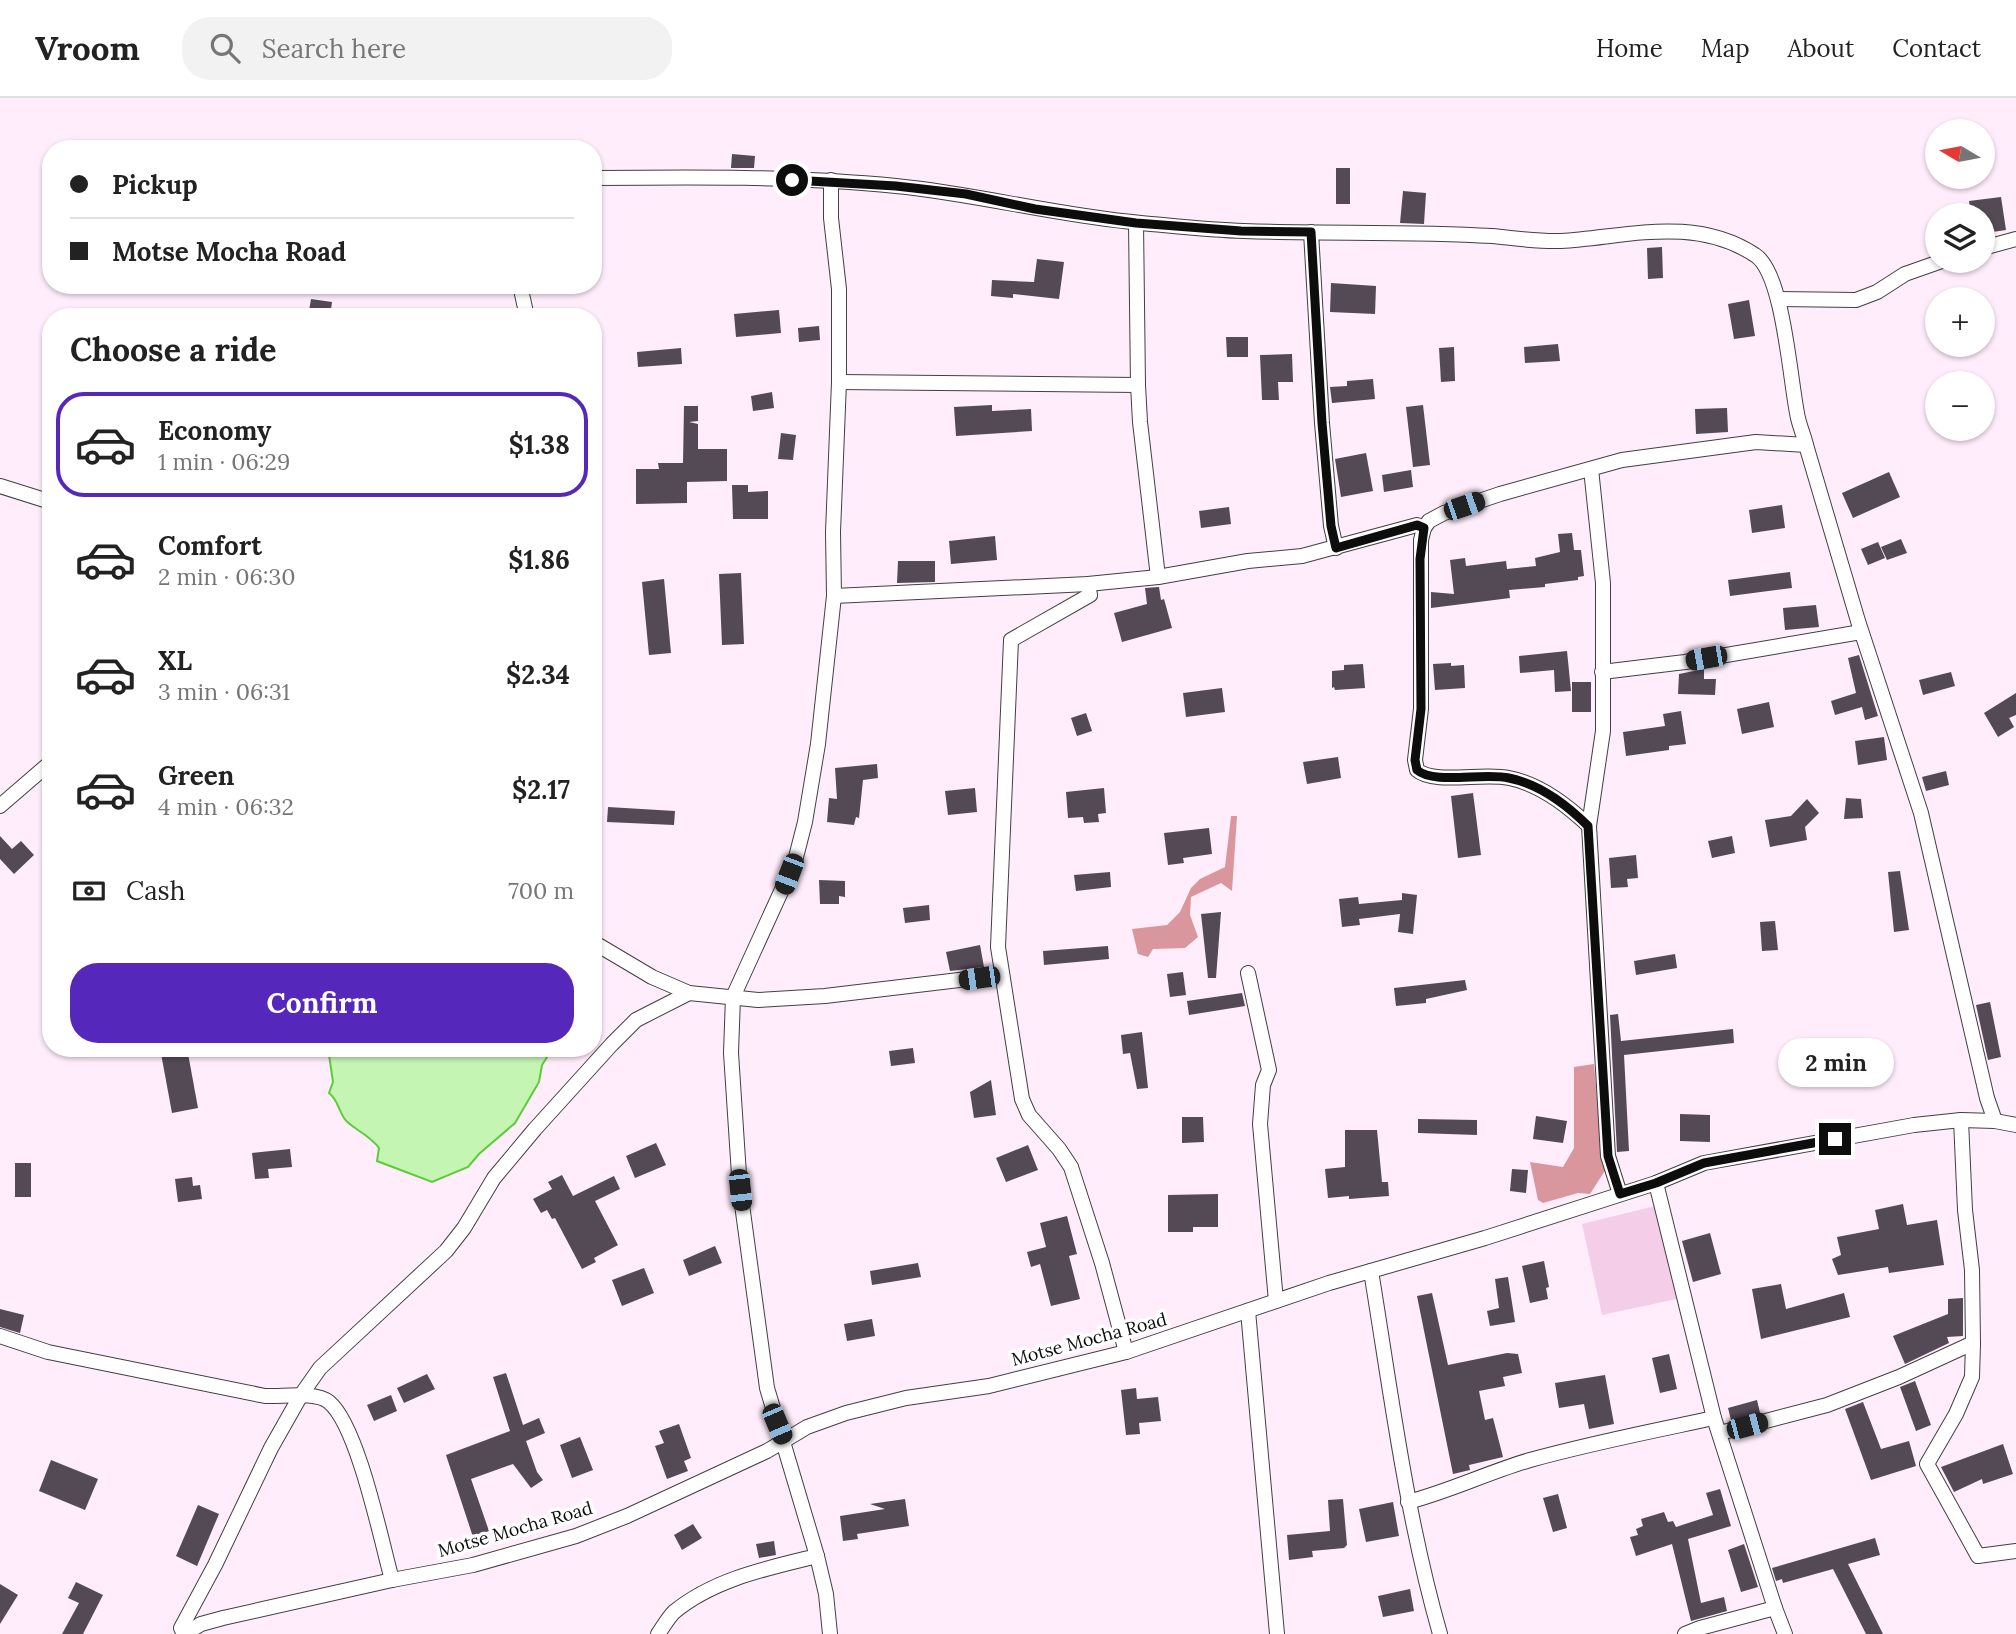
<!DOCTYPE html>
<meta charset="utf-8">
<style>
body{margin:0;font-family:Lora,serif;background:#f2f2f2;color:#222;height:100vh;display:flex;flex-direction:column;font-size:26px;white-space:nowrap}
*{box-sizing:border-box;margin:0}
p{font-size:23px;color:#767676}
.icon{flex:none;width:38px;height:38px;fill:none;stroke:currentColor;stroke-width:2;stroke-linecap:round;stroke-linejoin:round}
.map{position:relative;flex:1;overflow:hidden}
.details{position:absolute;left:42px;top:210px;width:560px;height:749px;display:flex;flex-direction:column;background:#fff;border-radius:28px;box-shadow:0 2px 5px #0004}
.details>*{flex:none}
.hud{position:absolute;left:42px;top:42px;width:560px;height:154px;border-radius:28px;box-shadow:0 2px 5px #0004;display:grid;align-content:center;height:154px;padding:0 28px;background:#fff}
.needle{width:46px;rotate:280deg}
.tools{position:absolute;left:1925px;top:21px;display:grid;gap:14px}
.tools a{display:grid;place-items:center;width:70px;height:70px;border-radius:50%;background:#fff;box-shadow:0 2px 5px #0004;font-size:35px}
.end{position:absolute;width:32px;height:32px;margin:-16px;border:9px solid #0d0d0d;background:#fff;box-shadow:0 0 0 4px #fff}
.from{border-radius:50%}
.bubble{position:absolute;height:49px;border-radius:24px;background:#fff;box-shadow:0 2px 5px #0004;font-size:23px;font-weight:700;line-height:49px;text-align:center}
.car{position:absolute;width:21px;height:42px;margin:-21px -10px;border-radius:9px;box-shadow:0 0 5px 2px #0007;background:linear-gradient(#222 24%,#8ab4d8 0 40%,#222 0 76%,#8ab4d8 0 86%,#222 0)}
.hud b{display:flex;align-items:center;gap:24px;height:66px;font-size:26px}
.hud b+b{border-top:2px solid #e0e0e0}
.hud i{width:18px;height:18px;background:#222}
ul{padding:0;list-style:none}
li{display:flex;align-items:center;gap:21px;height:105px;margin:0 14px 10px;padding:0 14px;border:4px solid transparent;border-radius:28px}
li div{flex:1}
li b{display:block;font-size:26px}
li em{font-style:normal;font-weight:700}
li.current{border-color:#5627bb}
li>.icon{width:63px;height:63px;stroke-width:1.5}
h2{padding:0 28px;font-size:32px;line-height:84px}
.pay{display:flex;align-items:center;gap:18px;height:77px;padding:0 28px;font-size:26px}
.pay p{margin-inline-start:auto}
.cta{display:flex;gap:14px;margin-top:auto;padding:14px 28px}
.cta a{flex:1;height:80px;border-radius:28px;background:#5627bb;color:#fff;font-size:28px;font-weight:700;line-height:80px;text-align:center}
header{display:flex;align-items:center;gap:42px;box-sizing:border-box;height:98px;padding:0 35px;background:#fff;border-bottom:2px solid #e0e0e0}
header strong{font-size:33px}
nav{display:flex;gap:38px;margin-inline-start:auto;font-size:24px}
.search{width:490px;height:63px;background:#f2f2f2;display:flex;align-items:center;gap:18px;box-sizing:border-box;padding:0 24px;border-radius:28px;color:#767676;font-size:26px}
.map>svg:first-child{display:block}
.farmland{fill:#f4cee9}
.forest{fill:#d9979d}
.water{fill:#c4f5b3;stroke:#5dcb3b;stroke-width:2}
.building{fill:#534a56}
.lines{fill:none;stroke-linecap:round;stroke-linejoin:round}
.minor-casing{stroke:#404040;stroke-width:16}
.minor{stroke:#fff;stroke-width:14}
.route{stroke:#0d0d0d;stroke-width:9}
.labels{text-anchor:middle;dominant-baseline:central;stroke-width:7;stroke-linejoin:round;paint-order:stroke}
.street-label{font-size:18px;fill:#0d0d0d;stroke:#fff}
</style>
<header>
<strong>Vroom</strong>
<div class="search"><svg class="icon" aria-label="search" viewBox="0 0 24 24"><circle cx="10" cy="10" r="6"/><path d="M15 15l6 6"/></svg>Search here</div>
<nav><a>Home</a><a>Map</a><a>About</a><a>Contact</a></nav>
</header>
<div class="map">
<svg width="2016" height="1536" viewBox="0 0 2016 1536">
<rect width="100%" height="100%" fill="#ffedfc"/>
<path class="farmland" d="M1655,1108L1681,1200L1602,1217L1582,1126Z"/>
<g class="forest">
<path d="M1231,718H1237L1232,793L1221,785L1191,799L1190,817L1198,839L1185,850L1153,851L1148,859L1138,856L1132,831L1167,827L1180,814L1191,790L1200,781L1225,769Z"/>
<path d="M1594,966L1602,1058L1606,1071L1590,1096L1578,1095L1543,1105L1538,1102L1530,1064L1563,1069L1574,1050V969Z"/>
</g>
<path class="water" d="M328,950H553L542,967L539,984L515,1025L479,1056L468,1069L432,1084L377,1063L379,1050C369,1036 349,1029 344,1020C338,1011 338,1002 329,995L333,984Z"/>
<g class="building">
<path d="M732,56L755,58L754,70H731Z"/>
<rect x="1336" y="70" width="14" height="36"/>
<path d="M1403,93L1426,95L1424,126L1400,125Z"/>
<path d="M2001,99L2006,132L1986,135L1985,128H1983V117H1971L1969,103Z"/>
<path d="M1662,149L1663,180L1648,181L1647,150Z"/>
<path d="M1037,161L1064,164L1059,201L1013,196V200L991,198L992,182L1034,184Z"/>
<path d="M1331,185L1376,188L1375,216L1330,214Z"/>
<path d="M311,201L332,204L330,219H308Z"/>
<path d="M1749,202L1755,238L1734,241L1728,206Z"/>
<path d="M779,212L781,235L736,239L734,216Z"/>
<path d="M819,228L820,242L799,244L798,230Z"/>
<path d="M1226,239H1248V259H1227Z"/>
<path d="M1558,246L1560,263L1525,265L1524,249Z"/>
<path d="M1454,249L1455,283L1441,284L1439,250Z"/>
<path d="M681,250L682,266L638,269L637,254Z"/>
<path d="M1292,256L1293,284H1278L1279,302H1262L1260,257Z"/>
<path d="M1373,281L1375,301L1332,305L1330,289L1347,288V283Z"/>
<path d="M772,294L774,310L753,313L751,298Z"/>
<path d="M992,307V313L1031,311L1032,333L956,338L954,309Z"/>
<path d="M1423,307L1430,367L1413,369L1406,309Z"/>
<path d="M684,308H698V323L689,324L698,326V351H727V383L687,384V405L636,406V371H659L658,365H683Z"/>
<path d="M1727,310L1728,334L1696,336L1695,311Z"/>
<path d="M781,335L796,337L793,362L778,361Z"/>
<path d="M1366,355L1373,393L1341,399L1335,361Z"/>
<path d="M1411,372L1413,389L1384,394L1382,377Z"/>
<path d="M1889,374L1900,399L1853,420L1842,395Z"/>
<path d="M732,387H748V394L768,393V421H733Z"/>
<path d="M1782,407L1785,430L1752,435L1749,412Z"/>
<path d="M1229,409L1231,426L1201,430L1199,413Z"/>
<path d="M1572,435L1574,452H1581L1584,478L1578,479V482L1545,486V489L1509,492L1510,500L1431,510V494L1454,496L1450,462L1465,460L1466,468L1506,463L1507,471L1536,468L1535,460L1560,454L1558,436Z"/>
<path d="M995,438L997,462L951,466L949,443Z"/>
<path d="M1901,441L1907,455L1887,462L1881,449Z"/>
<path d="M1878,444L1885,460L1868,467L1861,451Z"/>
<path d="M898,463H935V484L897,485Z"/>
<path d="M1790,474L1792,490L1730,498L1728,482Z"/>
<path d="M741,475L744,546L722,547L719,476Z"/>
<path d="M664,481L671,555L649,557L642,484Z"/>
<path d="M1159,489L1161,502L1164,501L1172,530L1122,544L1114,515L1147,506L1145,490Z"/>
<path d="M1816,507L1819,529L1785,532L1783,510Z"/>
<path d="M1567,553L1571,593L1555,594L1554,572L1520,575L1519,558Z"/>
<path d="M1859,557L1878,618L1865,622L1862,609L1835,617L1831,603L1856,595L1848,560Z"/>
<path d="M1451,565V568L1464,567L1465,590L1435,592L1433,566Z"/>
<path d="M1363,566L1365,590L1335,592L1334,589L1332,590V573L1344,572V567Z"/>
<path d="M1704,571V581H1716L1715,597L1678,596L1679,576Z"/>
<path d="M1951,574L1955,588L1923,597L1919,582Z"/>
<rect x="1572" y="584" width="19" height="30"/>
<path d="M1222,590L1225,614L1186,619L1183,595Z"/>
<path d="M2016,595V617L2009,620L2014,629L1998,639L1984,615Z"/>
<path d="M1769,604L1774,629L1742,636L1737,611Z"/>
<path d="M1681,613L1686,646L1669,648V652L1626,658L1623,634L1665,628L1663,616Z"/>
<path d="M1086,615L1092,633L1077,638L1071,620Z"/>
<path d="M1884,639L1887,662L1858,667L1855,643Z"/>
<path d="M1338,659L1341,680L1307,686L1303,664Z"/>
<path d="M877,666L878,680L863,682L859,720L856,719L854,727L827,724L829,700L837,701L835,670Z"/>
<path d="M1946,673L1949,687L1926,693L1922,679Z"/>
<path d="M975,690L977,714L948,717L945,693Z"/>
<path d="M1104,690L1106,715L1098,716L1099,724L1084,725L1083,719L1068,720L1066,694Z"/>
<path d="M1473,695L1481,757L1458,760L1451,698Z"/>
<path d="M1846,700L1861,701L1863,720L1844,721Z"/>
<path d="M1807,701L1819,715L1805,729L1807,742L1770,749L1765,722L1791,718Z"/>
<path d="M608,709L675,713L674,727L607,724Z"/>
<path d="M1209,730L1212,756L1183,760L1184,765L1168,767L1164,735Z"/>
<path d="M0,738L12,751L21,743L34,757L14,776L0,761Z"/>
<path d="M1732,738L1735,755L1712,760L1708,743Z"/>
<path d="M1636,757L1638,780L1627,781L1628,789L1611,790L1609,760Z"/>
<path d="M1900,773L1909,832L1894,834L1888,774Z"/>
<path d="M1110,774L1111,789L1076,793L1074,777Z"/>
<path d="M819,782L845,783V799L839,798V806H820Z"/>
<path d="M1402,795L1417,797L1413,836L1398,834L1400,816L1359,821L1360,827L1342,829L1339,801L1358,799L1359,806L1402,802Z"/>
<path d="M929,807L930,822L905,825L903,810Z"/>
<path d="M1221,814L1216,880H1208L1201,816Z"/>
<path d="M1775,823L1778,852L1762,853L1760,824Z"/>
<path d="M980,847L984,869L950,873L946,854Z"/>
<path d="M1108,848L1109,861L1044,867L1043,853Z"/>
<path d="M1675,856L1677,870L1636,877L1634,863Z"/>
<path d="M1183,874L1186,897L1170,899L1167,876Z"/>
<path d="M1465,882L1467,892L1426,901V905L1396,908L1394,890Z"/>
<path d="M1242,895L1245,908L1189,917L1187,903Z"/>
<path d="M1990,904L2001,959L1988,962L1976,907Z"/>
<path d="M1618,916L1621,943L1733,931L1734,945L1624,957L1629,1053L1617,1054L1610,917Z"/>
<path d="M1142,934L1148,990L1137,991L1130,955L1123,956L1121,937Z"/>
<path d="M160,950H187L198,1010L172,1015Z"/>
<path d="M913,950L915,965L891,968L889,953Z"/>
<path d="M991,982L996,1017L974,1020L970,994Z"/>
<path d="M1680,1016L1710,1017V1044L1680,1043Z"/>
<path d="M1536,1018L1567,1023L1563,1045L1533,1041Z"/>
<path d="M1182,1019H1203L1204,1044L1182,1045Z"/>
<path d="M1418,1021L1477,1022V1037L1418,1035Z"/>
<path d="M1345,1032H1377L1382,1084H1388L1389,1098L1349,1101V1098L1328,1100L1325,1071L1345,1069Z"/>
<path d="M656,1045L666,1067L635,1080L626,1058Z"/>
<path d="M1028,1047L1038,1072L1006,1084L996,1060Z"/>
<path d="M290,1051L292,1069L268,1071L269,1080L255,1081L252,1055Z"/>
<rect x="15" y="1065" width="16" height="34"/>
<path d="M1512,1071L1528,1072L1526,1095L1510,1093Z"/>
<path d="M562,1077L573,1098L614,1078L620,1091L595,1103L618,1147L594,1160L596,1164L582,1171L555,1120L552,1121L547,1112L541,1115L533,1101L552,1091L548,1084Z"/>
<path d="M192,1079L193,1088L200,1087L202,1101L178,1104L175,1081Z"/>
<path d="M1218,1096V1129H1193V1134H1168V1097Z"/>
<path d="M1903,1106L1907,1127L1937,1122L1944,1167L1889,1175L1888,1169L1838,1177L1832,1161L1841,1157L1837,1139L1879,1131L1875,1112Z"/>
<path d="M1067,1118L1077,1156L1069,1158L1080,1201L1051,1208L1040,1166L1031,1169L1027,1154L1046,1149L1040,1125Z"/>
<path d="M1710,1135L1721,1176L1693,1184L1682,1143Z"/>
<path d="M715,1148L722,1165L689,1178L683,1162Z"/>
<path d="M1544,1163L1549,1189L1546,1190L1548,1201L1530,1205L1522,1168Z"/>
<path d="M918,1165L921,1179L872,1187L870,1173Z"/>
<path d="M644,1170L654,1195L622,1208L612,1182Z"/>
<path d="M1508,1179L1515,1224L1490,1228L1487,1213L1499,1210L1495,1181Z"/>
<path d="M1781,1186L1786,1211L1844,1195L1850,1219L1761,1241L1752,1191Z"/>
<path d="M1432,1195L1448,1267L1507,1255L1518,1256L1522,1275L1503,1279L1505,1288L1479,1293L1485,1322L1493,1320L1503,1359L1469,1367L1470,1372L1453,1376L1417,1198Z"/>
<path d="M1963,1200V1238L1947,1239L1949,1245L1905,1266L1893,1238L1948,1216V1201Z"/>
<path d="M0,1211L24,1217L20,1235L0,1229Z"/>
<path d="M872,1221L875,1238L847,1243L844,1226Z"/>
<path d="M1669,1256L1677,1291L1660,1295L1652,1260Z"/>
<path d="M506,1275L523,1327L539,1320L545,1335L526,1343L537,1374L543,1382L531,1390L513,1366L471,1381L489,1433L473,1439L446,1357L510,1333L493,1279Z"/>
<path d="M427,1276L435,1291L404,1305L397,1290Z"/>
<path d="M1605,1277L1614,1326L1589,1331L1584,1306L1559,1310L1555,1285Z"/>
<path d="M1915,1283L1931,1327L1916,1333L1900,1289Z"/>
<path d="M1136,1290L1137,1301L1158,1299L1161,1323L1139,1325L1140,1336L1126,1337L1121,1292Z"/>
<path d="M391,1297L397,1313L374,1323L367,1307Z"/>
<path d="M1757,1302L1760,1315L1731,1322L1728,1310Z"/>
<path d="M1863,1304L1881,1351L1909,1343L1916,1368L1871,1382L1845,1311Z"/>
<path d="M679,1326L691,1360L684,1363L688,1373L667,1381L655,1348L664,1345L659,1333Z"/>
<path d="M580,1339L593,1372L572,1380L560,1347Z"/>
<path d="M2003,1346L2013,1376L1983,1386L1982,1381L1954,1394L1941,1369Z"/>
<path d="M51,1362L98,1381L85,1412L39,1393Z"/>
<path d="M1720,1391L1731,1428L1688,1441L1701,1505L1724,1499L1727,1513L1691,1523L1672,1446L1636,1458L1630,1439L1638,1437L1636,1431L1643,1428L1641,1421L1664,1414L1668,1424L1673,1423L1676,1429L1713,1417L1706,1395Z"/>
<path d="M1558,1396L1567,1430L1553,1434L1543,1400Z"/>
<path d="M905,1401L909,1428L857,1436L858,1441L843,1443L840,1418L885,1411L870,1406Z"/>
<path d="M1343,1401L1347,1447L1344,1450L1312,1453L1313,1459L1289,1462L1287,1437L1330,1433L1328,1402Z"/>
<path d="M1393,1404L1399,1438L1366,1444L1359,1411Z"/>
<path d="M198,1407L219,1416L197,1468L176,1458Z"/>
<path d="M693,1426L702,1440L682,1452L674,1437Z"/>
<path d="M1875,1440L1880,1457L1848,1466L1883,1536H1866L1833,1471L1783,1485L1782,1481L1776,1483L1772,1470Z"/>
<path d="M774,1443L776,1457L759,1460L756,1446Z"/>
<path d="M1744,1446L1758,1489L1741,1494L1728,1452Z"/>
<path d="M76,1484L103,1497L83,1536H62L79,1505L68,1500Z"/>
<path d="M0,1486L18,1497L0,1526Z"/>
<path d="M1410,1491L1414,1513L1383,1519L1378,1498Z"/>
</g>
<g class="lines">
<g class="minor-casing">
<g id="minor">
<path d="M593,80C694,79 796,78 896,88C978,96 1058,118 1141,125C1175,128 1210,132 1244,133C1327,136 1409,133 1492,138C1514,140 1538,144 1561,143C1627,139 1694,117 1755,157C1784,175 1790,285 1798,320C1800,329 1804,338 1806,347"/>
<path d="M1136,125L1138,287"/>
<path d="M1311,134L1322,325L1331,428L1336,450"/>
<path d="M1983,150L2016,141"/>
<path d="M520,187L527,219"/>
<path d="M1778,201L1856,202L1877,194L1905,176L1942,163"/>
<path d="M839,284L1138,287L1140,324L1158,479"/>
<path d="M0,388L51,404"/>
<path d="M1088,486L1090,497L1011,542L998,849L1022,1001L1029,1017L1059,1051L1071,1069L1102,1165L1126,1254"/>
<path d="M834,498L1088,486L1158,479L1248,463L1302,458L1417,427L1424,430"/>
<path d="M1602,574L1685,564L1861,534"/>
<path d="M0,708L51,664"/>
<path d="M1589,728L1603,633V485L1591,371"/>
<path d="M593,844L652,879L689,895L758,902L825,898L1001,877"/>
<path d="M1248,875L1269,972L1263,987L1260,1026L1276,1203"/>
<path d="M1656,1085L1714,1320L1775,1510L1700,1530L1685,1536"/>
<path d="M1620,1096L1608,1058L1589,728C1567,707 1540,686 1509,680C1484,674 1434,687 1417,672L1415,662L1421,611V442L1424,430L1429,423L1444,415L1500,396L1622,362L1756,344L1806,347L1858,523L1921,715L1987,1000L1995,1023"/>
<path d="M1371,1173C1391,1295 1406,1417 1440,1536"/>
<path d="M1248,1213L1277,1536"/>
<path d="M0,1238L48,1254L265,1298C282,1299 316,1293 329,1304C358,1328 381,1442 392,1482"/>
<path d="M1973,1245L1972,1279L1956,1316L1927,1366L1978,1458L2016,1453"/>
<path d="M1720,1335L1827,1307L1899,1279L1973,1245L1972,1172L1965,1112L1961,1022"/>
<path d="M1408,1404C1450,1393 1489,1374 1530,1362C1591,1345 1653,1333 1714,1320"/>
<path d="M1775,1510L1785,1536"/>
<path d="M184,1536L181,1530L215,1467L271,1350L301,1297L320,1270L446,1153L464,1130L494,1080L535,1031L612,946L636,922L689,895"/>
<path d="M185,1536L201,1526L223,1520L392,1482L473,1467L576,1438L627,1418L767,1353L807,1329L846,1315L906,1300L989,1288L1126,1254L1329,1185L1485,1140L1656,1085L1704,1065L1914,1027L1961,1022L1995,1023L2016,1027"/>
<path d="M658,1536C663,1529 668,1520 674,1514C714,1481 768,1470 817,1458"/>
<path d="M830,1536L826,1496L817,1458L767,1290L740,1092L731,955L733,899L795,763L805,724L818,646L834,498L833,434L839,284V191L831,120V82"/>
</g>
</g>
<use href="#minor" class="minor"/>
</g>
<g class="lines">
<path class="route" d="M792,82L896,88L966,96L1035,111L1136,125L1241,133L1311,134L1322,325L1331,428L1336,450L1417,427L1424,430L1420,461L1421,611L1415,662L1417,672C1434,687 1484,674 1509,680C1539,686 1567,707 1588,728L1608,1058L1620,1096L1656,1085L1704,1065L1835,1041"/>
</g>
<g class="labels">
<g class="street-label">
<text transform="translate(1089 1241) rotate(-15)">Motse Mocha Road</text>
<text transform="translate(515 1431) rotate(-16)">Motse Mocha Road</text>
</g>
</g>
</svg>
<div class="tools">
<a><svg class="needle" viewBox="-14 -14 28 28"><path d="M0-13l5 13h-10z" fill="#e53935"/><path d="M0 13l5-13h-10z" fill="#767676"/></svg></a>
<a><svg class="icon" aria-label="layers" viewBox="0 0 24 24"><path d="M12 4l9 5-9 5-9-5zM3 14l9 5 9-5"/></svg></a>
<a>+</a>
<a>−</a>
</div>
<i class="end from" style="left:792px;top:82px"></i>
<i class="end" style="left:1835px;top:1041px"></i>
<div class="bubble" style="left:1778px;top:940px;width:116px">2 min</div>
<i class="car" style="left:1464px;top:408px;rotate:71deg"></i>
<i class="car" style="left:1706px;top:560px;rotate:260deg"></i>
<i class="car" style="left:789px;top:776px;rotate:201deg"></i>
<i class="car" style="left:979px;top:880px;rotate:262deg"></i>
<i class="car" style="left:740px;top:1092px;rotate:174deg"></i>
<i class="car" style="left:777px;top:1326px;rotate:157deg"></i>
<i class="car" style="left:1747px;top:1328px;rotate:75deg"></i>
<div class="hud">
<b><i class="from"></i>Pickup</b>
<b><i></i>Motse Mocha Road</b>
</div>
<section class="details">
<h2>Choose a ride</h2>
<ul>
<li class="current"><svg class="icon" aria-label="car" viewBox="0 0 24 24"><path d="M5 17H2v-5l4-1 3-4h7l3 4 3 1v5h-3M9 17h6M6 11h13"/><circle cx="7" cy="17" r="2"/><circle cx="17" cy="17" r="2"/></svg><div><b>Economy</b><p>1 min · 06:29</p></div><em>$1.38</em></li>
<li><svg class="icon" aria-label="car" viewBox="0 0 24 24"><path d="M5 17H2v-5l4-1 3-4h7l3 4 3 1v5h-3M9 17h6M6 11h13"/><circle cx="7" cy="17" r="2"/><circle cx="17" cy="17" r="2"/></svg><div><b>Comfort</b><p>2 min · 06:30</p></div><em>$1.86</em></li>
<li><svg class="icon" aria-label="car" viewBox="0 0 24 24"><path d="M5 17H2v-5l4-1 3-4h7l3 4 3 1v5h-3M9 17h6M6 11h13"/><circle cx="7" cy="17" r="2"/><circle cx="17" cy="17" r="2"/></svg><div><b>XL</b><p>3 min · 06:31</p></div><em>$2.34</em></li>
<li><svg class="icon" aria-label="car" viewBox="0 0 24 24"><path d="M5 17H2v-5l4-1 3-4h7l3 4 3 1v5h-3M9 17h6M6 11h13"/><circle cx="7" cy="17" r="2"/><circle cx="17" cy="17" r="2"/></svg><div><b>Green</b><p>4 min · 06:32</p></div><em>$2.17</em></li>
</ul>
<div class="pay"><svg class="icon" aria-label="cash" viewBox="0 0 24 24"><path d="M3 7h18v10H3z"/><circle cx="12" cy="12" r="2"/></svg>Cash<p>700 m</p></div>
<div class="cta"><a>Confirm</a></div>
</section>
</div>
